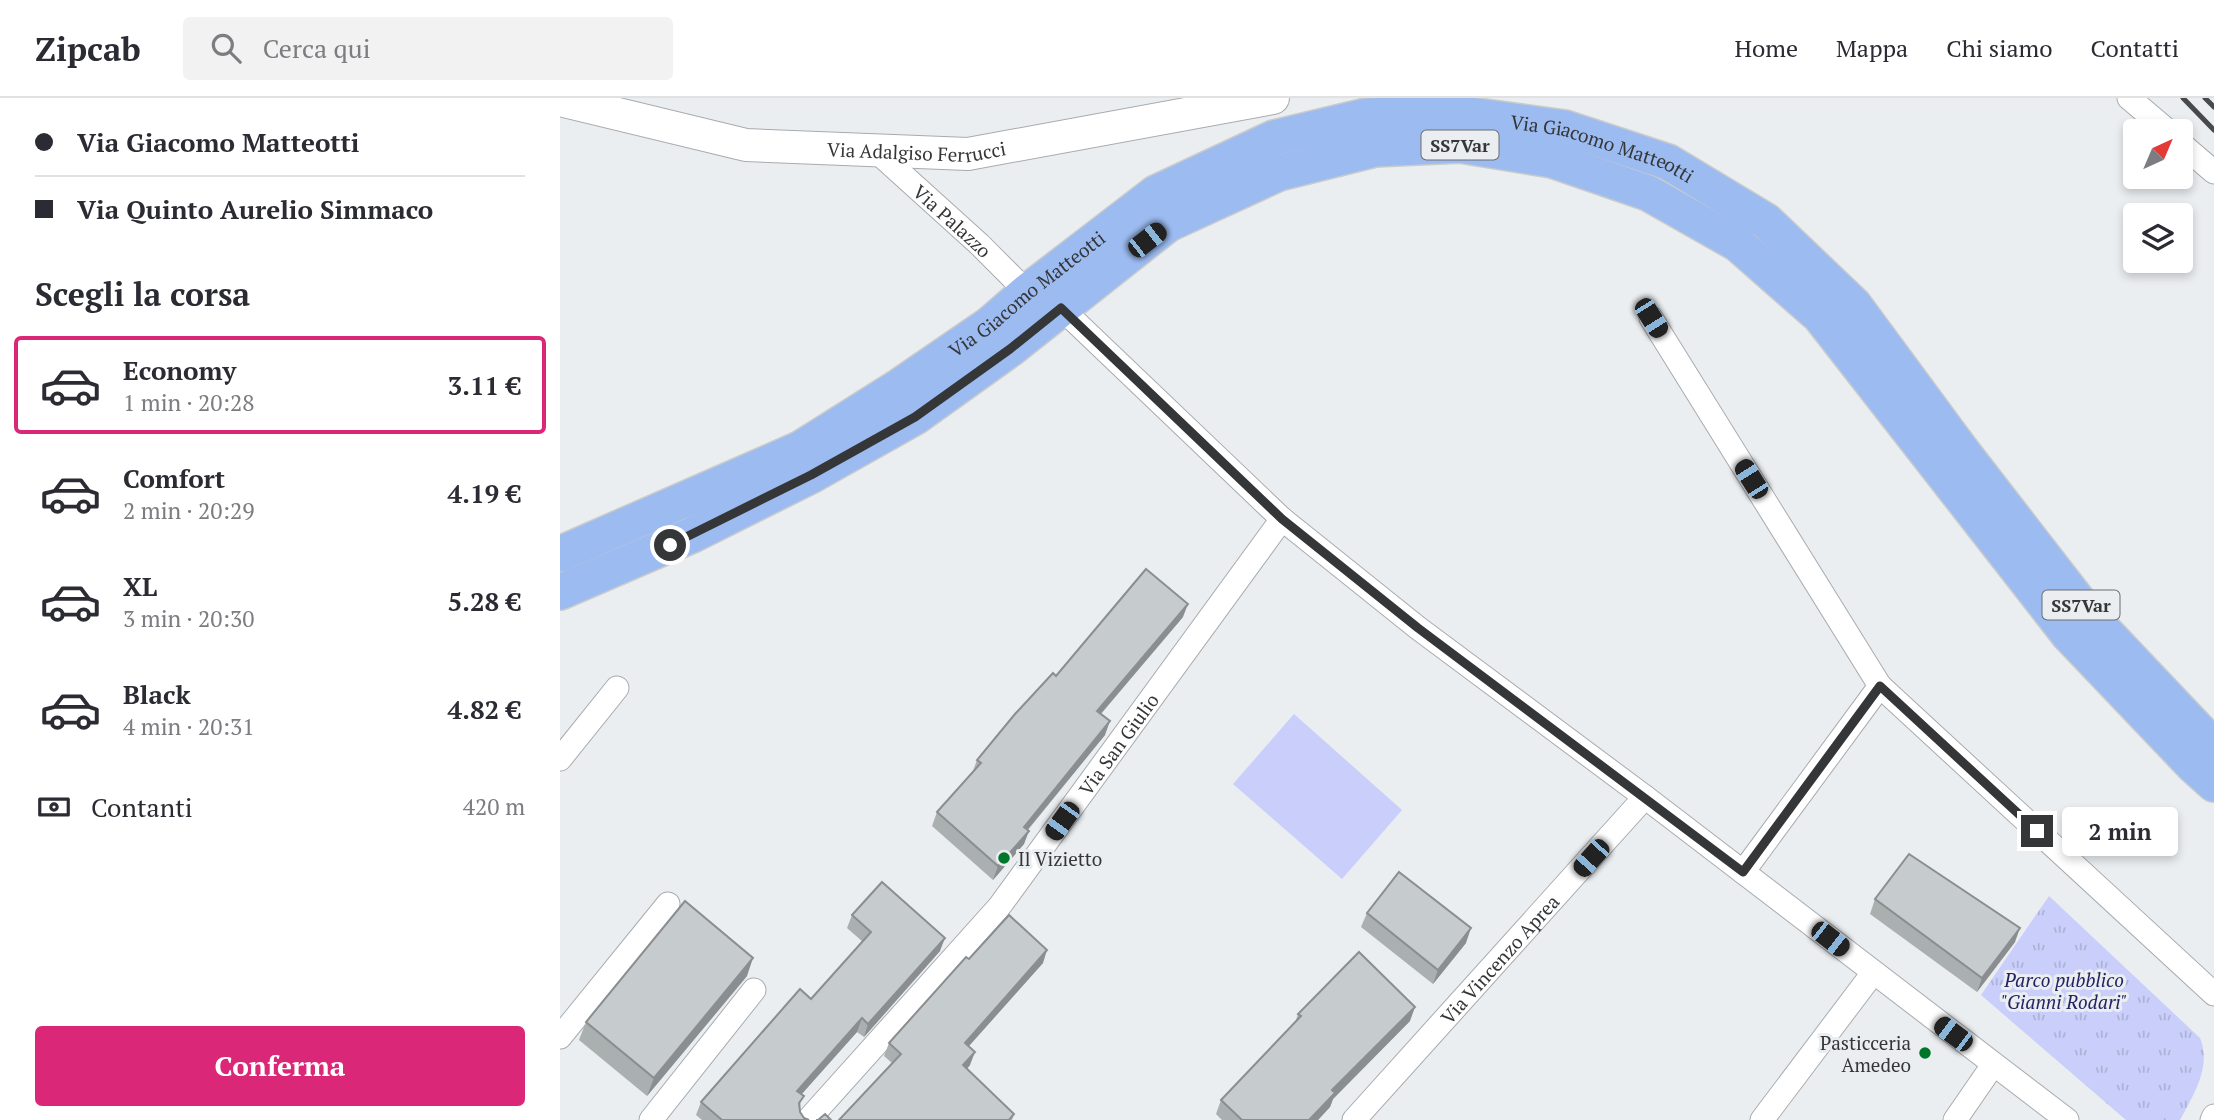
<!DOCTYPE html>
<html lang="it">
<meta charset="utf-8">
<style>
body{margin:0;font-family:"PT Serif",serif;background:#f2f2f3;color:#2b2b33;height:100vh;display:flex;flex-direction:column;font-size:26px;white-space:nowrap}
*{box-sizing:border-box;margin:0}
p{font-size:23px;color:#7c7c81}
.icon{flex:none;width:38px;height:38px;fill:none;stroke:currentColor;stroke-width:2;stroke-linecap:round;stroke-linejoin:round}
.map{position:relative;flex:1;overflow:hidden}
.drawer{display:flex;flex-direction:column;background:#fff;width:560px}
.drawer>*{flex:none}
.banner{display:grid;align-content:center;height:154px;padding:0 35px;background:#fff}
.needle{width:46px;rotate:44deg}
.buttons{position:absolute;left:1563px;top:21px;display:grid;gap:14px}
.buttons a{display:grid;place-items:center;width:70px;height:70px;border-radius:7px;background:#fff;box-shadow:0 4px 10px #0003;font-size:35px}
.end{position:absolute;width:32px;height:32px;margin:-16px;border:9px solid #353638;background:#fff;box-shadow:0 0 0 4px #fff}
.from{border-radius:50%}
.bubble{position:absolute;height:49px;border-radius:7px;background:#fff;box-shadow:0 4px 10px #0003;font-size:23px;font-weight:600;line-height:49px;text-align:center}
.car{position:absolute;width:21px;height:42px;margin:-21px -10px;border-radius:9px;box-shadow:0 0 5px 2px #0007;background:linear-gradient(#222 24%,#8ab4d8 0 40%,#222 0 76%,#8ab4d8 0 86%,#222 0)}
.banner b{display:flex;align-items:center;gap:24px;height:66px;font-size:26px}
.banner b+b{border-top:2px solid #e1e1e2}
.banner i{width:18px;height:18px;background:#2b2b33}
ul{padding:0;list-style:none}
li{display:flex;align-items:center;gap:21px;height:98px;margin:0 14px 10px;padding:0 21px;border:4px solid transparent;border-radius:7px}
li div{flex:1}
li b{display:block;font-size:26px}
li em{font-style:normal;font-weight:600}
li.on{border-color:#db2777}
li>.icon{width:63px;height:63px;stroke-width:1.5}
h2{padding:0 35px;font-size:32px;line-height:84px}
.pay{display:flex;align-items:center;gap:18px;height:77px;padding:0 35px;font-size:26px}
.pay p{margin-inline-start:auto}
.button{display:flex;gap:14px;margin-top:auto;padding:14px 35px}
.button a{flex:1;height:80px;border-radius:7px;background:#db2777;color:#fff;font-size:28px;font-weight:600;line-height:80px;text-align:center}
header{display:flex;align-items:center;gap:42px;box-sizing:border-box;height:98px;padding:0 35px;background:#fff;border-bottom:2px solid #e1e1e2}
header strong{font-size:33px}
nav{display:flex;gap:38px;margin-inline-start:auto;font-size:24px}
.search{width:490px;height:63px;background:#f2f2f3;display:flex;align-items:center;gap:18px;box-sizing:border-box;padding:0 24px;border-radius:7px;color:#7c7c81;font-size:26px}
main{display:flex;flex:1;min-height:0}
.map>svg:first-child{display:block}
.grass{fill:#c9cefa}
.park{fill:url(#park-tufts)}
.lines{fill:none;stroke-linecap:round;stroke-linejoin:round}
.street-casing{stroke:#a8abae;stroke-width:25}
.secondary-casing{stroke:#a8abae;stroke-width:34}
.primary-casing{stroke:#cacbcb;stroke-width:38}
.street{stroke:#fff;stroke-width:23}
.secondary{stroke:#fff;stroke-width:32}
.primary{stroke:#9cbbf1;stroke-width:35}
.rail{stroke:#48494b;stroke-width:5}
.wall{fill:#aaafb0}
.shaded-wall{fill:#8b8e90}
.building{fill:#c6cbcd;stroke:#8b8e90;stroke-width:2}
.route{stroke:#353638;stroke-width:9}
.poi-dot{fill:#00762b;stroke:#eaeef1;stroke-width:2.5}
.labels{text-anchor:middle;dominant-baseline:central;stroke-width:6;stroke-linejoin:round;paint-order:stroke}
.shield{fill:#eaeef1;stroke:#6b6d70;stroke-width:2}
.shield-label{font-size:18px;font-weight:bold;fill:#353638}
.street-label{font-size:19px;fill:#353638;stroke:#eaeef1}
.poi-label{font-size:19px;fill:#353638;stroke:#eaeef1;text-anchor:start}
.park-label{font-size:19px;font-style:italic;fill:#252263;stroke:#eaeef1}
</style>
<header>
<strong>Zipcab</strong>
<div class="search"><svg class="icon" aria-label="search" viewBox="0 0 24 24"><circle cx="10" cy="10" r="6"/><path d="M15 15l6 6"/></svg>Cerca qui</div>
<nav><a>Home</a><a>Mappa</a><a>Chi siamo</a><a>Contatti</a></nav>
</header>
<main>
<section class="drawer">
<div class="banner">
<b><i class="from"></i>Via Giacomo Matteotti</b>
<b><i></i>Via Quinto Aurelio Simmaco</b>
</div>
<h2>Scegli la corsa</h2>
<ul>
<li class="on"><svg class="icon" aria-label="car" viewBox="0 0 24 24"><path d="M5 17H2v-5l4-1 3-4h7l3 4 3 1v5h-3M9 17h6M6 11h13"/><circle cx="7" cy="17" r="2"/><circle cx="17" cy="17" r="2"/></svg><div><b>Economy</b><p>1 min · 20:28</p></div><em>3.11 €</em></li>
<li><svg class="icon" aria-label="car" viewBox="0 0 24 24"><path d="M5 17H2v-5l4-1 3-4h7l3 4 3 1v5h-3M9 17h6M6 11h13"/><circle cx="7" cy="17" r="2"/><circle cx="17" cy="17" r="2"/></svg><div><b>Comfort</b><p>2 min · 20:29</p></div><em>4.19 €</em></li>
<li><svg class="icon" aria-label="car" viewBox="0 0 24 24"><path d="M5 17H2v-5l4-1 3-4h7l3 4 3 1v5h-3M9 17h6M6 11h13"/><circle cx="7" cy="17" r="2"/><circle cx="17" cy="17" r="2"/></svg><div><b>XL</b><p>3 min · 20:30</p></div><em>5.28 €</em></li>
<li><svg class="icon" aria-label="car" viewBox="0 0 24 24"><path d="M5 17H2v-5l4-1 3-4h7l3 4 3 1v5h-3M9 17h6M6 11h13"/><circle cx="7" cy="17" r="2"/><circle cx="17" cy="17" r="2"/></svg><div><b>Black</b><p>4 min · 20:31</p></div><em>4.82 €</em></li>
</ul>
<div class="pay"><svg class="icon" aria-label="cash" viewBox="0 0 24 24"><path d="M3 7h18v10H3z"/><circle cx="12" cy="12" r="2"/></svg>Contanti<p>420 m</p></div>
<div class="button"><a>Conferma</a></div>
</section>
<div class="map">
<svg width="1654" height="1022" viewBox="0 0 1654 1022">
<defs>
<pattern id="park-tufts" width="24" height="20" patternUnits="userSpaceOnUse" patternTransform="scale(1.75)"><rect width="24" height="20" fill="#c9cefa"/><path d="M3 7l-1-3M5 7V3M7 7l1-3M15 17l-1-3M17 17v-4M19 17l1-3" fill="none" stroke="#adb2d7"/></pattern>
</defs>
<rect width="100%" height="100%" fill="#eaeef1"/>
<path class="grass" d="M734,616L842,712L782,781L673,686Z"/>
<path class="park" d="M1489,798L1640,940C1652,968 1633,998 1620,1022H1566L1421,897Z"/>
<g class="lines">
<g class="street-casing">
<g id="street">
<path d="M1569,0L1608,33"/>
<path d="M1620,45L1654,74"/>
<path id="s1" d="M315,52L419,146L467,194"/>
<path d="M501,210L722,421L858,530L1085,699L1507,1022"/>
<path d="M1091,220L1320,588L1654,896"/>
<path d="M0,661L57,590"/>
<path d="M1183,774L1320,588"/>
<path d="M0,939L108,806"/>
<path d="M91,1022L194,892"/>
<path id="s2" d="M248,1022L439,809L722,421"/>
<path id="s3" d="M794,1022L1085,699"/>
<path d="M1202,1022L1313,875"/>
<path d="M1395,1022L1433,967"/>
<path d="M1652,1022L1654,1018"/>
</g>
</g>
<g class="secondary-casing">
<g id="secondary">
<path id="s4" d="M0,2L186,47L408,56L713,0"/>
</g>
</g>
<g class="primary-casing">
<g id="primary">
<path id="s5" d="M0,456L240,351L340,288L429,227L467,194L596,95L714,40L806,18L895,15L1005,30L1108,64L1206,123L1294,207L1401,352L1528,516L1654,649"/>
<path d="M0,494L132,437L252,377L355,319L450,251L608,126L719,75L815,51L900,47L992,62L1088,95L1178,146L1260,218L1509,537L1633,667L1654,686"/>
</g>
</g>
<use href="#street" class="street"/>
<use href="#secondary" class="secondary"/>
<use href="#primary" class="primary"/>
<g class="rail">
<path d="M1623,0L1654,32"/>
<path d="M1645,0L1654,9"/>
</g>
</g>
<g class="wall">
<path d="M623,519L541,616L545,637L468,732L464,746L433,782L372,728L377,714L413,673L417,662L496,578Z"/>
<path d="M1315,801L1455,844L1417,894L1310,816Z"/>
<path d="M807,815L906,845L873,886L801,829Z"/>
<path d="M292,817L380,853L304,939L297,934L241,996L240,1014L244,1020L249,1022H142L136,1017L141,1004L251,901L303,844L287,830Z"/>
<path d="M409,861L483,865L409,948L410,967L407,971L454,1016L452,1022H279L332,965L324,958L329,945Z"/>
<path d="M187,878L87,998L19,942L26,924Z"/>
<path d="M738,916L850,923L773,1001L770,1009L758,1022H662L656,1016L661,1002L735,925Z"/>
</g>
<g class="shaded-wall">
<path d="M628,506L623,519L532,626L537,613Z"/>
<path d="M550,623L545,637L459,742L464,729Z"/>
<path d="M469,733L464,746L433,782L438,768Z"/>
<path d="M911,830L906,845L873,886L878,872Z"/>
<path d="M1460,830L1455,844L1417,894L1422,880Z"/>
<path d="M385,840L380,853L304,939L308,926Z"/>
<path d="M487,852L483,865L400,958L405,945Z"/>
<path d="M193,860L187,878L87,998L94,980Z"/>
<path d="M855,909L850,923L773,1001L770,1009L758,1022H749L772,992Z"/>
<path d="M302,920L297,934L233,1006L237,993Z"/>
<path d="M415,954L410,967L398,981L403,967Z"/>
</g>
<g class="building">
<path d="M586,471L628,506L537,613L550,623L464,729L469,733L438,768L377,714L421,665L417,662L455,616L493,575L496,578Z"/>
<path d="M1349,756L1460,830L1422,880L1315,801Z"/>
<path d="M839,774L911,830L878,872L807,815Z"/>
<path d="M322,784L385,840L308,926L302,920L237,993L244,998L239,1005L240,1014L244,1020L249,1022H162L141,1004L240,891L251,901L311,834L292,817Z"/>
<path d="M125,803L193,860L94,980L26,924Z"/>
<path d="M449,817L487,852L405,945L415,954L403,967L454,1016L449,1022H279L341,956L329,945L406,859L409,861Z"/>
<path d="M799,854L855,909L772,992L775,995L749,1022H682L661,1002L741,918L738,916Z"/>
<path d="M265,1016L271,1022H256H258Z"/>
</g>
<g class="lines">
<path class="route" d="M110,447L251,377L355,319L450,251L501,210L722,421L858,530L1183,774L1320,588L1477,733"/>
</g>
<g class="poi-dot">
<circle cx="444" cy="760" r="7"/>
<circle cx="1365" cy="955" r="7"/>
</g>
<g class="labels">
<g class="shield">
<rect x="861.5" y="32.5" width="77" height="29" rx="5"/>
<rect x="1482.5" y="492.5" width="77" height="29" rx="5"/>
</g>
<g class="shield-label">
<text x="900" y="47">SS7Var</text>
<text x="1521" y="507">SS7Var</text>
</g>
<g class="street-label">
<text stroke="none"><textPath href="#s4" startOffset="362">Via Adalgiso Ferrucci</textPath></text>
<text stroke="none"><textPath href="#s5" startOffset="1167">Via Giacomo Matteotti</textPath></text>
<text stroke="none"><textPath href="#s1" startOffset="105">Via Palazzo</textPath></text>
<text stroke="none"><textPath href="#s5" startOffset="537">Via Giacomo Matteotti</textPath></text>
<text stroke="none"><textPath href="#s2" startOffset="488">Via San Giulio</textPath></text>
<text stroke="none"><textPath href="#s3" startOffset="217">Via Vincenzo Aprea</textPath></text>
</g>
<g class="poi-label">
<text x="458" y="760">Il Vizietto</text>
<text x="1351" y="944" text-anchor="end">Pasticceria<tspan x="1351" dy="22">Amedeo</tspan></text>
</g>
<g class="park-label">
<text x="1504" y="881">Parco pubblico<tspan x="1504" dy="22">"Gianni Rodari"</tspan></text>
</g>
</g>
</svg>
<div class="buttons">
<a><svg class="needle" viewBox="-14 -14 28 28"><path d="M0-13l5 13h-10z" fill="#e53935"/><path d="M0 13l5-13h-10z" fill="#7c7c81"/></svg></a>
<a><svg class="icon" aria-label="layers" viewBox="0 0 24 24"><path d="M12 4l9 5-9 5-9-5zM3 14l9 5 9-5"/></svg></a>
</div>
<i class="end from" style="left:110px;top:447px"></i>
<i class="end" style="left:1477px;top:733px"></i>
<div class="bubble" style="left:1502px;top:709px;width:116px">2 min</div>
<i class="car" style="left:587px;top:142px;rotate:52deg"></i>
<i class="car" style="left:1091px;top:220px;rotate:148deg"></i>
<i class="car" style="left:1191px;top:381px;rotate:328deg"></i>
<i class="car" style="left:502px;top:723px;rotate:216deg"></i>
<i class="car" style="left:1031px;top:760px;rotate:222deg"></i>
<i class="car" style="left:1270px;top:841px;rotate:128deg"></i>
<i class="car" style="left:1393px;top:936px;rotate:307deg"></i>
</div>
</main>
